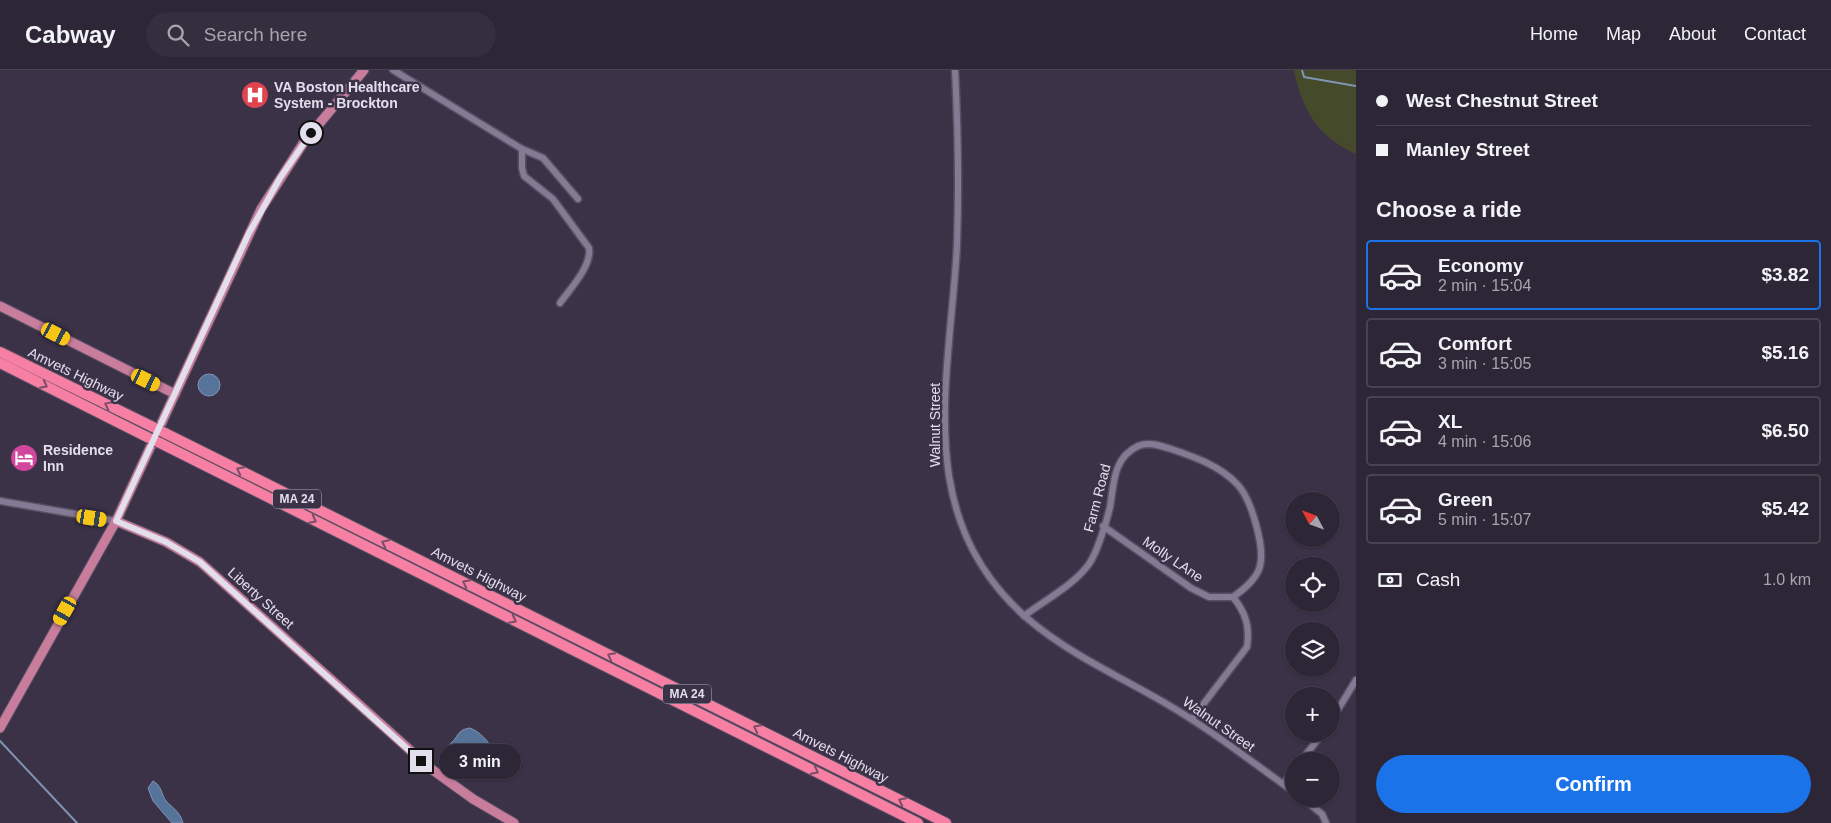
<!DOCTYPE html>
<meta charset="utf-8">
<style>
body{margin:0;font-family:Arial,sans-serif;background:#342e3e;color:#f1f3f6;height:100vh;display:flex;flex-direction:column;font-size:19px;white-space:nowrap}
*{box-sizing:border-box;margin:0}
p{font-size:16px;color:#a6a5ad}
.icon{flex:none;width:28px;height:28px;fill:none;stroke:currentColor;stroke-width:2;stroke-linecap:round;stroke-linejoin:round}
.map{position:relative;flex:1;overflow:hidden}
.details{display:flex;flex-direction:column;background:#2c2636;width:475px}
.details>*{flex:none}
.banner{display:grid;align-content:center;height:110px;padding:0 20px;background:#2c2636}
.needle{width:32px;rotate:311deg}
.controls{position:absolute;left:1285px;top:422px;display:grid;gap:10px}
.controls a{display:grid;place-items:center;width:55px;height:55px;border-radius:50%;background:#2c2636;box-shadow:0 1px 4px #0004,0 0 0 1px #484351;font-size:25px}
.end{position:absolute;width:22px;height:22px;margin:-11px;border:6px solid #e3deec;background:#111;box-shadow:0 0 0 2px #111}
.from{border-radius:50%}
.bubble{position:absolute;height:35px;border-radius:18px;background:#2c2636;box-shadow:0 1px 4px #0004,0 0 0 1px #484351;font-size:16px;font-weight:600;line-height:35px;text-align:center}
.car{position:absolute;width:15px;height:30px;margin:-15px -8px;border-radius:6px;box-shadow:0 0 4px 1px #0007;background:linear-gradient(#f5c518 24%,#345 0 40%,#f5c518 0 76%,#345 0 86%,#f5c518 0)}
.banner b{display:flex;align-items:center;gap:18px;height:48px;font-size:19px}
.banner b+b{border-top:1px solid #484351}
.banner i{width:12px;height:12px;background:#f1f3f6}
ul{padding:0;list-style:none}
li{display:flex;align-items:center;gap:15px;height:70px;margin:0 10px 8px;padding:0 10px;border:2px solid #484351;border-radius:5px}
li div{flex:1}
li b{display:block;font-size:19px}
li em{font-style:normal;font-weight:600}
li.selected{border-color:#1a73e8}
li>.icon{width:45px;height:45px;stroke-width:1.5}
h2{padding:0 20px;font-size:22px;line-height:60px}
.pay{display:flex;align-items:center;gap:12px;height:55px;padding:0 20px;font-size:19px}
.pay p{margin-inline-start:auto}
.cta{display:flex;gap:10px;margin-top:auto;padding:10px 20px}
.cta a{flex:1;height:58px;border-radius:30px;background:#1a73e8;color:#fff;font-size:20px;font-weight:600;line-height:58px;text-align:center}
header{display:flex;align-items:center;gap:30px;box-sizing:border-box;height:70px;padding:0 25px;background:#2c2636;border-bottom:1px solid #484351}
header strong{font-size:24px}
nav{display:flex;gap:28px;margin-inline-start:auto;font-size:18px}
.search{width:350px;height:45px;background:#342e3e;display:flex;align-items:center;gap:12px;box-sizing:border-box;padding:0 18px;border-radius:28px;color:#a6a5ad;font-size:19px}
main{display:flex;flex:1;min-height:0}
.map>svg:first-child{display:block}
.green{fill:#454b2a}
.water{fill:#56749a;stroke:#8094b3}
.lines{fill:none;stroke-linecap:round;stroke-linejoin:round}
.stream{stroke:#8094b3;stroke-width:2}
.minor-casing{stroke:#585062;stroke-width:9}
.major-casing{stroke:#585062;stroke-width:11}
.highway-casing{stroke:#585062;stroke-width:12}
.minor{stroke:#857a94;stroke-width:6}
.major{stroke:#c97d9d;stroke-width:9}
.highway{stroke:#f67fa3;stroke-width:10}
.highway-bridge-casing{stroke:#585062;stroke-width:12;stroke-linecap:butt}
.highway-bridge{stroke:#f67fa3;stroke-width:10}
.oneway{stroke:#7c4d68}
.route{stroke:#e3deec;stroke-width:6}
.labels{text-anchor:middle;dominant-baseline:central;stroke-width:5;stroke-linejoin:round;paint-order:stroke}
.shield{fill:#3b3248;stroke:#b1aabb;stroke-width:1}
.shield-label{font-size:12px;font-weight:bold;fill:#e3deec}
.poi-label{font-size:14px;font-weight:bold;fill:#e3deec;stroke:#3b3248;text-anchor:start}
.street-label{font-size:14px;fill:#e3deec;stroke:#3b3248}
</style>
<header>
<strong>Cabway</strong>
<div class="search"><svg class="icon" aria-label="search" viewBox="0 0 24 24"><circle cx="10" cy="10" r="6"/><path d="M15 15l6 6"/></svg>Search here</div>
<nav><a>Home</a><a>Map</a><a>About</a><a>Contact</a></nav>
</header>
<main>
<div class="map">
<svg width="1356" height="753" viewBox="0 0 1356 753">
<rect width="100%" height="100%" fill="#3b3248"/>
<path class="green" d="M1294,0H1356V84C1318,67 1302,40 1294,0Z"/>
<g class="water">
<circle cx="209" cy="315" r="11"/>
<path d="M470,658C490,666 506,694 482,708C471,709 444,696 446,682C447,677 452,672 455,669C459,662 462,659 470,658Z"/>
<path d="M153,711C162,716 161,724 166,731C173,738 180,742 183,753H172L153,731L148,718Z"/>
</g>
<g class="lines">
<g class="stream">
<path d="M1302,0L1304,7L1356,16"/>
<path d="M0,671L77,753"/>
</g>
<g class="minor-casing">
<g id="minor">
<path d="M393,0L522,79L543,88L578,129"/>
<path d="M955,0C958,58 959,116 957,175C950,309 910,447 1028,549C1069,584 1119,606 1165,633C1210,659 1252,692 1294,722"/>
<path d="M522,79V98L524,106L553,129L589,178C592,196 570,219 560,233"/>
<path d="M0,431L116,451"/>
<path d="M1103,456L1191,518L1209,527H1233"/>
<path d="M1024,546C1045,530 1074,515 1089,494C1097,483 1107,450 1110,437C1114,413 1113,388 1138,376C1149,371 1161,376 1171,379C1195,387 1220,396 1237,414C1251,428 1265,477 1260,496C1257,509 1243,520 1233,527"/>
<path d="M1192,649L1247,577C1250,557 1246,543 1233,527"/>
<path d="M1331,651L1356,610"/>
<path d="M1301,691L1322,664"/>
<path d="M1283,714L1294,700"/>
<path d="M1303,729L1322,744L1326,753"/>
</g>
</g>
<g class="major-casing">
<g id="major">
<path d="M0,236L175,324"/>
<path d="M116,451L166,472L200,492L430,698L473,729L514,753"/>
<path d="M0,658L116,451L261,139L304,72L364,0"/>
</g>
</g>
<g class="highway-casing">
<g id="highway">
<path d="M0,282L151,356"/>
<path d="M0,293L147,367"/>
<path d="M165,363L946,753"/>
<path d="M160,373L918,753"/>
</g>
</g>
<use href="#minor" class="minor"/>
<use href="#major" class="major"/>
<use href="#highway" class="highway"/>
<g class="highway-bridge-casing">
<g id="highway-bridge">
<path d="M151,356L165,363"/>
<path d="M147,367L160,373"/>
</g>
</g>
<use href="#highway-bridge" class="highway-bridge"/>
</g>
<defs><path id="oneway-chevron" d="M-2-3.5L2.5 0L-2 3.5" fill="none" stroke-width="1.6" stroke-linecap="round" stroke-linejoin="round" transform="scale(1.25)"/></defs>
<g class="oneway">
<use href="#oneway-chevron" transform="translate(44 315) rotate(27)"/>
<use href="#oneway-chevron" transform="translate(108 335) rotate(-154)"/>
<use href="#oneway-chevron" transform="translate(240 400) rotate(-153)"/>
<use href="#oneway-chevron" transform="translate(313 450) rotate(27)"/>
<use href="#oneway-chevron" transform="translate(385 473) rotate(-154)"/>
<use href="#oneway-chevron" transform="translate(466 513) rotate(-153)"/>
<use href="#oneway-chevron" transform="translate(513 550) rotate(27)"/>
<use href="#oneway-chevron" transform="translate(611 586) rotate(-153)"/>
<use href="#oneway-chevron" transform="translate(757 658) rotate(-153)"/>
<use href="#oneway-chevron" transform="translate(815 701) rotate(27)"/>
<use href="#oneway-chevron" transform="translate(902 731) rotate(-153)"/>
</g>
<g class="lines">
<path class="route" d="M311,63L280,108L249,163L116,451L166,472L200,492L421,691"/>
</g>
<defs>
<g id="hospital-disc" transform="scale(1.4375)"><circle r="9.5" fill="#e0444e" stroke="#3b3248"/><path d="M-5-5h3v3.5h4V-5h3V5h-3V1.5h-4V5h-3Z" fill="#fff"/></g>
<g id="hotel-disc" transform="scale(1.4375)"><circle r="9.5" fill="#d1479c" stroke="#3b3248"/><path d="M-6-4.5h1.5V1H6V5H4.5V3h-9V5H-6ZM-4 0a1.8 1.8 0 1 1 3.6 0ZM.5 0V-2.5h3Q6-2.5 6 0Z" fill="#fff"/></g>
</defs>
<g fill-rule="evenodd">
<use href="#hospital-disc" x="255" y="25"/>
<use href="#hotel-disc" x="24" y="388"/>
</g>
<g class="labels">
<g class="shield">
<rect x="273" y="419.5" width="48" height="19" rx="4"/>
<rect x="663" y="614.5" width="48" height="19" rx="4"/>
</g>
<g class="shield-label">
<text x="297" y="429">MA 24</text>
<text x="687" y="624">MA 24</text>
</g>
<g class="poi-label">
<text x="274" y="17">VA Boston Healthcare<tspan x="274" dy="16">System - Brockton</tspan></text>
<text x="43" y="380">Residence<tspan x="43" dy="16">Inn</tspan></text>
</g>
<g class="street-label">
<text transform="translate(76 304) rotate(26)">Amvets Highway</text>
<text transform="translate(935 355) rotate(-90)">Walnut Street</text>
<text transform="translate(1097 428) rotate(-75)">Farm Road</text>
<text transform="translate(1173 489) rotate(34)">Molly LAne</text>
<text transform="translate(479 504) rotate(27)">Amvets Highway</text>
<text transform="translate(261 528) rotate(42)">Liberty Street</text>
<text transform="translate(1219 654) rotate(35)">Walnut Street</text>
<text transform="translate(841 685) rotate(27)">Amvets Highway</text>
</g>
</g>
</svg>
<div class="controls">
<a><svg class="needle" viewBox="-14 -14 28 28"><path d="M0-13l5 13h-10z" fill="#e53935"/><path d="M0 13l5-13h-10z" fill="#a6a5ad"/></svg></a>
<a><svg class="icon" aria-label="locate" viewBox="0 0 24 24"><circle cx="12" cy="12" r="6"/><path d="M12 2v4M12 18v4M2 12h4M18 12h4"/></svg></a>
<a><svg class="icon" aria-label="layers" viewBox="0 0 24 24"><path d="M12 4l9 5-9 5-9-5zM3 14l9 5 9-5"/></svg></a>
<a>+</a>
<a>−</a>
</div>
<i class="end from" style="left:311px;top:63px"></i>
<i class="end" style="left:421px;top:691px"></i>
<div class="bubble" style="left:439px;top:674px;width:82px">3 min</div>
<i class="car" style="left:56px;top:264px;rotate:117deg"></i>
<i class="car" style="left:146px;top:310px;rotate:116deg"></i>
<i class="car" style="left:92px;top:448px;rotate:99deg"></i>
<i class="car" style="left:65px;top:541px;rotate:209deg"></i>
</div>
<section class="details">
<div class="banner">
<b><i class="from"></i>West Chestnut Street</b>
<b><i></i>Manley Street</b>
</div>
<h2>Choose a ride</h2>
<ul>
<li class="selected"><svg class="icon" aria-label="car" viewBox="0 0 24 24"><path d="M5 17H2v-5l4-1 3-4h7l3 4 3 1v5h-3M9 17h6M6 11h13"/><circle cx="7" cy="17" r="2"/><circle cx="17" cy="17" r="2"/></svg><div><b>Economy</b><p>2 min · 15:04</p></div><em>$3.82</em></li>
<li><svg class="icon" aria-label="car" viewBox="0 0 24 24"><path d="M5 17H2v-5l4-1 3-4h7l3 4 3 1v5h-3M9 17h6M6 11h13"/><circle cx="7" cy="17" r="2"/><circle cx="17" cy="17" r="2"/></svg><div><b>Comfort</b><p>3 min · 15:05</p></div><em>$5.16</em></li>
<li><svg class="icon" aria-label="car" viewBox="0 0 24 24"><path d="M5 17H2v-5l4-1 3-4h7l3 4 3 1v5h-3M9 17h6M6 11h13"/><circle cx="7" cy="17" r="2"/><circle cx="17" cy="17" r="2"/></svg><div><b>XL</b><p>4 min · 15:06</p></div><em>$6.50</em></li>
<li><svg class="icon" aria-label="car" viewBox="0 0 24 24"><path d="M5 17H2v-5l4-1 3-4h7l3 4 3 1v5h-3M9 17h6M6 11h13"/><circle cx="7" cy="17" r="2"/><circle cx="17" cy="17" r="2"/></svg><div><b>Green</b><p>5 min · 15:07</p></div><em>$5.42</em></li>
</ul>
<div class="pay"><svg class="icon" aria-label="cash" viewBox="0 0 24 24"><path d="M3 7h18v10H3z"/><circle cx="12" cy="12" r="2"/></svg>Cash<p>1.0 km</p></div>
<div class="cta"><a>Confirm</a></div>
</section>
</main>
